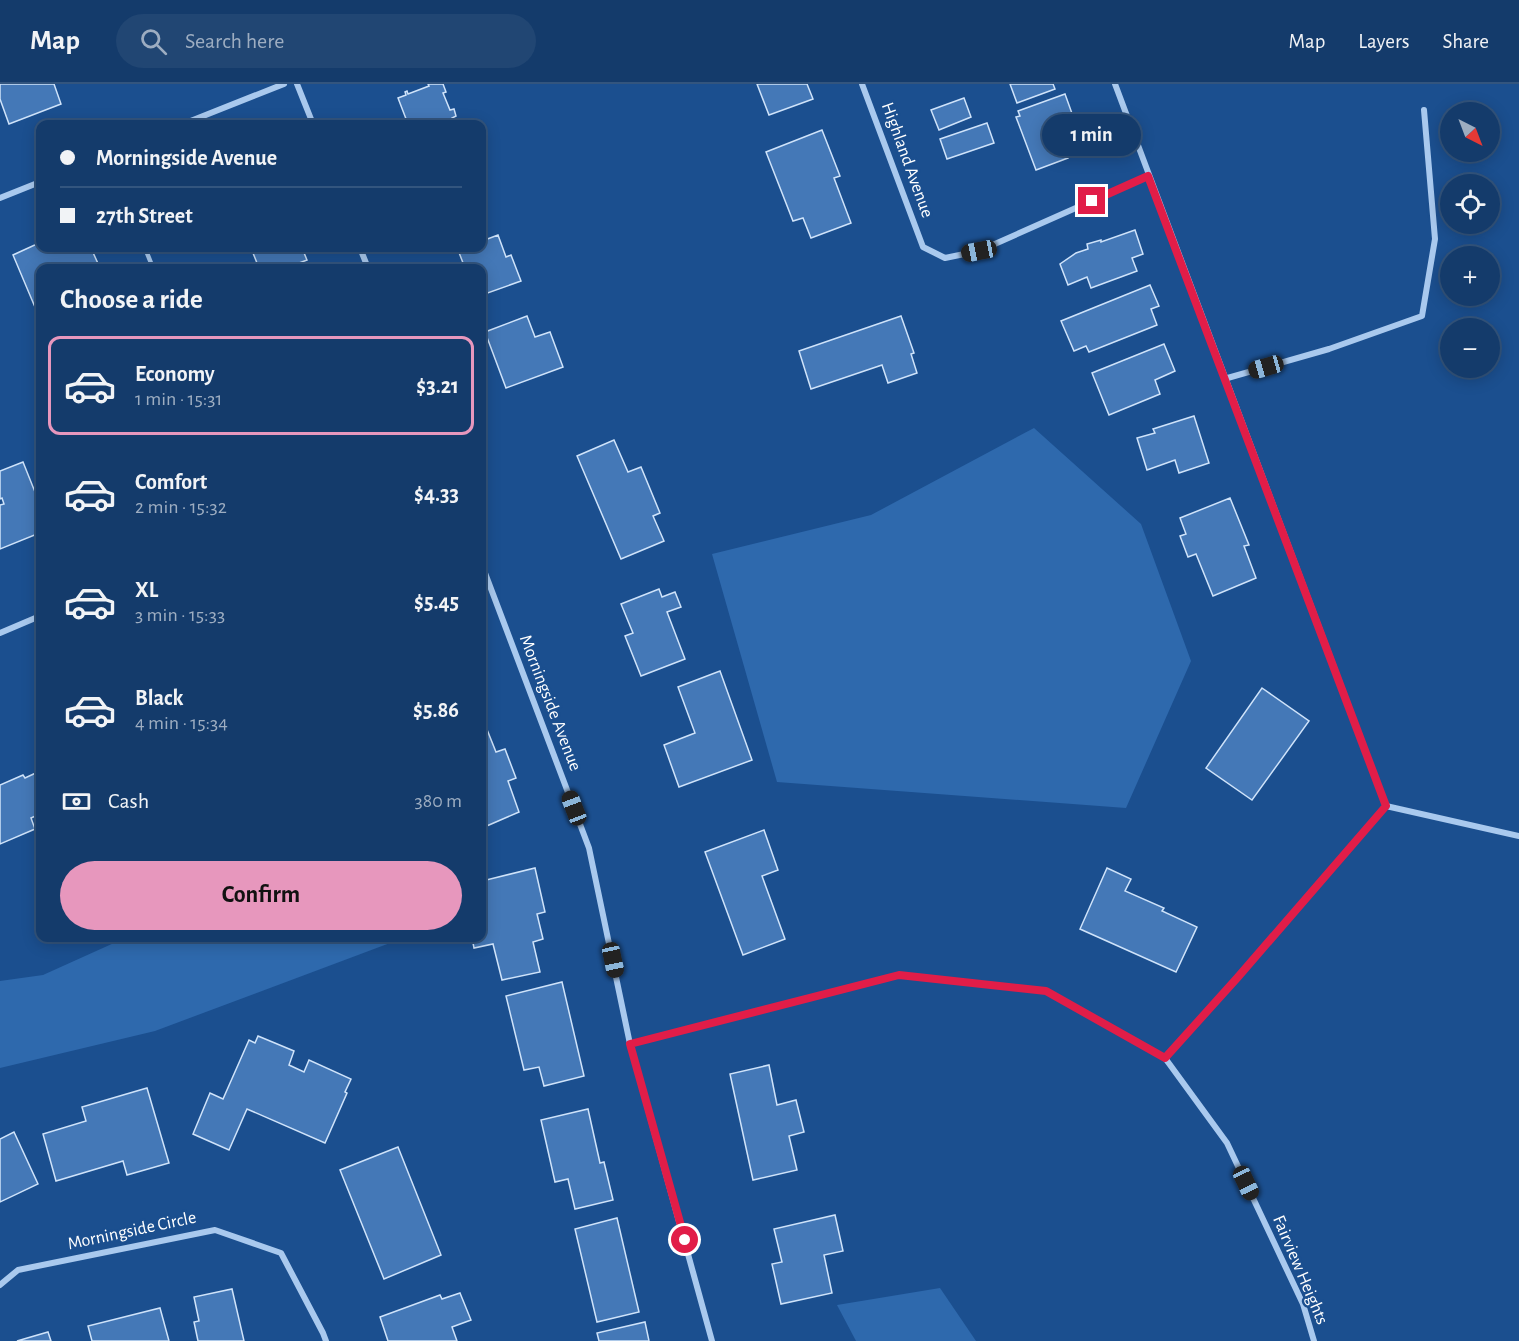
<!DOCTYPE html>
<meta charset="utf-8">
<style>
body{margin:0;font-family:"Alegreya Sans",sans-serif;background:#214673;color:#f1f3f6;height:100vh;display:flex;flex-direction:column;font-size:22px;white-space:nowrap}
*{box-sizing:border-box;margin:0}
p{font-size:20px;color:#9dadc1}
.icon{flex:none;width:33px;height:33px;fill:none;stroke:currentColor;stroke-width:2;stroke-linecap:round;stroke-linejoin:round}
.map{position:relative;flex:1;overflow:hidden}
.panel{position:absolute;left:36px;top:180px;width:450px;height:678px;display:flex;flex-direction:column;background:#143b6b;border-radius:12px;box-shadow:0 3px 15px #0003,0 0 0 2px #33557e}
.panel>*{flex:none}
.top-card{position:absolute;left:36px;top:36px;width:450px;height:132px;border-radius:12px;box-shadow:0 3px 15px #0003,0 0 0 2px #33557e;display:grid;align-content:center;height:132px;padding:0 24px;background:#143b6b}
.needle{width:39px;rotate:138deg}
.tools{position:absolute;left:1440px;top:18px;display:grid;gap:12px}
.tools a{display:grid;place-items:center;width:60px;height:60px;border-radius:50%;background:#143b6b;box-shadow:0 3px 15px #0003,0 0 0 2px #33557e;font-size:30px}
.end{position:absolute;width:27px;height:27px;margin:-14px;border:8px solid #e11d48;background:#fff;box-shadow:0 0 0 3px #fff}
.from{border-radius:50%}
.bubble{position:absolute;height:42px;border-radius:21px;background:#143b6b;box-shadow:0 3px 15px #0003,0 0 0 2px #33557e;font-size:20px;font-weight:600;line-height:42px;text-align:center}
.car{position:absolute;width:18px;height:36px;margin:-18px -9px;border-radius:8px;box-shadow:0 0 4px 2px #0007;background:linear-gradient(#222 24%,#8ab4d8 0 40%,#222 0 76%,#8ab4d8 0 86%,#222 0)}
.top-card b{display:flex;align-items:center;gap:21px;height:57px;font-size:22px}
.top-card b+b{border-top:2px solid #33557e}
.top-card i{width:15px;height:15px;background:#f1f3f6}
ul{padding:0;list-style:none}
li{display:flex;align-items:center;gap:18px;height:99px;margin:0 12px 9px;padding:0 12px;border:3px solid transparent;border-radius:12px}
li div{flex:1}
li b{display:block;font-size:22px}
li em{font-style:normal;font-weight:600}
li.selected{border-color:#e797bd}
li>.icon{width:54px;height:54px;stroke-width:1.5}
h2{padding:0 24px;font-size:27px;line-height:72px}
.pay{display:flex;align-items:center;gap:15px;height:66px;padding:0 24px;font-size:22px}
.pay p{margin-inline-start:auto}
.action{display:flex;gap:12px;margin-top:auto;padding:12px 24px}
.action a{flex:1;height:69px;border-radius:36px;background:#e797bd;color:#111;font-size:24px;font-weight:600;line-height:69px;text-align:center}
header{display:flex;align-items:center;gap:36px;box-sizing:border-box;height:84px;padding:0 30px;background:#143b6b;border-bottom:2px solid #33557e}
header strong{font-size:28px}
nav{display:flex;gap:33px;margin-inline-start:auto;font-size:21px}
.search{width:420px;height:54px;background:#214673;display:flex;align-items:center;gap:15px;box-sizing:border-box;padding:0 21px;border-radius:33px;color:#9dadc1;font-size:22px}
.map>svg:first-child{display:block}
.green{fill:#2e69ad}
.building{fill:#4478b7;stroke:#cfe3fa;stroke-width:1.5}
.lines{fill:none;stroke-linecap:round;stroke-linejoin:round}
.lane{stroke:#a9c9ee;stroke-width:4.5}
.street{stroke:#a9c9ee;stroke-width:6}
.route{stroke:#e11d48;stroke-width:8}
.labels{text-anchor:middle;dominant-baseline:central;stroke-width:5;stroke-linejoin:round;paint-order:stroke}
.street-label{font-size:18px;fill:#fff;stroke:#1b4f8f}
</style>
<header>
<strong>Map</strong>
<div class="search"><svg class="icon" aria-label="search" viewBox="0 0 24 24"><circle cx="10" cy="10" r="6"/><path d="M15 15l6 6"/></svg>Search here</div>
<nav><a>Map</a><a>Layers</a><a>Share</a></nav>
</header>
<div class="map">
<svg width="1519" height="1257" viewBox="0 0 1519 1257">
<rect width="100%" height="100%" fill="#1b4f8f"/>
<g class="green">
<path d="M1034,344L1141,440L1191,577L1126,724L777,698L712,470L871,431Z"/>
<path d="M125,854H390V859L155,947L0,984V897L43,891Z"/>
<path d="M940,1204L976,1257H856L837,1221Z"/>
</g>
<g class="building">
<path d="M0,0H54L61,20L9,40L0,15Z"/>
<path d="M428,0H443L446,8L443,9L450,26L454,25L456,32L452,34L455,40H408L398,14L406,11L405,8L407,7L408,10L429,2Z"/>
<path d="M757,0H807L813,15L769,31Z"/>
<path d="M1010,0H1053L1055,5L1017,19Z"/>
<path d="M1065,10L1074,35L1063,40L1066,47L1059,49L1068,74L1036,86L1016,33L1020,32L1018,27Z"/>
<path d="M964,14L971,33L939,46L931,26Z"/>
<path d="M987,39L994,59L947,75L940,55Z"/>
<path d="M822,46L840,92L834,94L851,139L811,154L803,134L793,137L766,68Z"/>
<path d="M1135,146L1143,170L1132,174L1137,187L1091,204L1087,193L1068,201L1060,180L1076,169L1088,165L1087,160L1101,156V158Z"/>
<path d="M498,151L506,173L511,171L521,197L482,211V184H465L458,166L464,164H482V157Z"/>
<path d="M39,159L41,164H91L100,184H40V235L13,171Z"/>
<path d="M251,164H302L307,176L286,184H259Z"/>
<path d="M1150,201L1159,222L1151,225L1157,241L1089,268L1086,262L1074,267L1061,237Z"/>
<path d="M527,232L535,253L550,248L563,283L506,304L485,248Z"/>
<path d="M901,232L914,269L911,270L917,289L888,299L882,281L811,305L799,267Z"/>
<path d="M1164,260L1175,287L1155,296L1160,310L1109,331L1092,289Z"/>
<path d="M1194,332L1209,379L1179,389L1175,376L1147,386L1137,354L1155,349L1153,345Z"/>
<path d="M614,356L628,388L641,383L660,429L653,432L664,457L621,475L577,372Z"/>
<path d="M23,378L35,408L40,405V454L39,455L37,450L0,465V421L4,420L2,414L0,415V387Z"/>
<path d="M1230,414L1249,461L1244,462L1256,494L1213,512L1196,470L1188,473L1180,452L1186,450L1180,434Z"/>
<path d="M659,505L662,513L675,508L681,523L667,528L685,575L641,592L625,552L633,549L621,520Z"/>
<path d="M720,587L752,676L679,703L664,661L695,649L678,603Z"/>
<path d="M1262,604L1309,637L1252,716L1206,684Z"/>
<path d="M482,633L496,668L505,665L516,694L508,697L519,728L482,744Z"/>
<path d="M40,687V730L31,734L35,745L0,760V701L23,691L25,694Z"/>
<path d="M764,746L778,786L762,792L785,855L743,871L705,768Z"/>
<path d="M535,784L545,828L537,830L543,855L533,858L540,888L502,896L493,860L474,864L472,854H482V797Z"/>
<path d="M1107,784L1131,795L1125,807L1164,824L1162,827L1197,843L1176,888L1080,845Z"/>
<path d="M562,898L584,992L544,1002L539,983L524,986L506,912Z"/>
<path d="M258,952L294,967L289,981L304,988L309,976L351,995L345,1008L347,1009L325,1059L247,1025L229,1066L193,1050L210,1009L223,1015L249,956L255,959Z"/>
<path d="M769,981L777,1021L796,1016L804,1048L789,1052L797,1086L753,1096L730,990Z"/>
<path d="M147,1004L169,1079L127,1091L123,1077L56,1097L43,1050L86,1037L82,1023Z"/>
<path d="M588,1025L600,1079L604,1078L613,1116L575,1125L568,1095L555,1098L541,1036Z"/>
<path d="M14,1048L38,1100L0,1118V1055Z"/>
<path d="M398,1063L441,1171L384,1195L340,1086Z"/>
<path d="M835,1131L843,1167L824,1171L832,1209L781,1220L772,1180L782,1178L774,1145Z"/>
<path d="M617,1134L639,1228L597,1238L575,1145Z"/>
<path d="M232,1205L244,1257H198L194,1238L199,1237L194,1213Z"/>
<path d="M460,1209L471,1236L452,1243L457,1257H388L380,1233L440,1211L442,1215Z"/>
<path d="M160,1224L169,1257H92L88,1242Z"/>
<path d="M645,1238L649,1257H599L597,1249Z"/>
<path d="M48,1248L51,1257H17Z"/>
</g>
<g class="lines">
<path class="lane" d="M145,164L153,184"/>
<g class="street">
<path d="M297,0L313,40"/>
<path d="M862,0L923,163L945,174L979,167L1148,92"/>
<path d="M1115,0L1386,722"/>
<path d="M183,40L284,0"/>
<path d="M0,114L40,98"/>
<path d="M360,164L368,184"/>
<path d="M1224,295L1329,265L1422,232L1435,155L1424,26"/>
<path d="M482,481L589,764L630,960L712,1257"/>
<path d="M0,549L40,532"/>
<path d="M1386,722L1519,752"/>
<path d="M630,960L899,891L1046,907L1165,974L1238,893L1386,722"/>
<path d="M1165,974L1227,1059L1303,1220L1314,1257"/>
<path d="M0,1201L18,1186L215,1146L281,1169L323,1249L326,1257"/>
</g>
</g>
<g class="lines">
<path class="route" d="M685,1156L630,960L899,891L1046,907L1165,974L1238,893L1386,722L1148,92L1092,117"/>
</g>
<g class="labels">
<g class="street-label">
<text transform="translate(907 76) rotate(70)">Highland Avenue</text>
<text transform="translate(550 619) rotate(69)">Morningside Avenue</text>
<text transform="translate(132 1147) rotate(-12)">Morningside Circle</text>
<text transform="translate(1300 1186) rotate(67)">Fairview Heights</text>
</g>
</g>
</svg>
<div class="tools">
<a><svg class="needle" viewBox="-14 -14 28 28"><path d="M0-13l5 13h-10z" fill="#e53935"/><path d="M0 13l5-13h-10z" fill="#9dadc1"/></svg></a>
<a><svg class="icon" aria-label="locate" viewBox="0 0 24 24"><circle cx="12" cy="12" r="6"/><path d="M12 2v4M12 18v4M2 12h4M18 12h4"/></svg></a>
<a>+</a>
<a>−</a>
</div>
<i class="end from" style="left:685px;top:1156px"></i>
<i class="end" style="left:1092px;top:117px"></i>
<div class="bubble" style="left:1042px;top:30px;width:99px">1 min</div>
<i class="car" style="left:979px;top:167px;rotate:259deg"></i>
<i class="car" style="left:1266px;top:283px;rotate:254deg"></i>
<i class="car" style="left:574px;top:724px;rotate:339deg"></i>
<i class="car" style="left:613px;top:876px;rotate:168deg"></i>
<i class="car" style="left:1246px;top:1099px;rotate:155deg"></i>
<div class="top-card">
<b><i class="from"></i>Morningside Avenue</b>
<b><i></i>27th Street</b>
</div>
<section class="panel">
<h2>Choose a ride</h2>
<ul>
<li class="selected"><svg class="icon" aria-label="car" viewBox="0 0 24 24"><path d="M5 17H2v-5l4-1 3-4h7l3 4 3 1v5h-3M9 17h6M6 11h13"/><circle cx="7" cy="17" r="2"/><circle cx="17" cy="17" r="2"/></svg><div><b>Economy</b><p>1 min · 15:31</p></div><em>$3.21</em></li>
<li><svg class="icon" aria-label="car" viewBox="0 0 24 24"><path d="M5 17H2v-5l4-1 3-4h7l3 4 3 1v5h-3M9 17h6M6 11h13"/><circle cx="7" cy="17" r="2"/><circle cx="17" cy="17" r="2"/></svg><div><b>Comfort</b><p>2 min · 15:32</p></div><em>$4.33</em></li>
<li><svg class="icon" aria-label="car" viewBox="0 0 24 24"><path d="M5 17H2v-5l4-1 3-4h7l3 4 3 1v5h-3M9 17h6M6 11h13"/><circle cx="7" cy="17" r="2"/><circle cx="17" cy="17" r="2"/></svg><div><b>XL</b><p>3 min · 15:33</p></div><em>$5.45</em></li>
<li><svg class="icon" aria-label="car" viewBox="0 0 24 24"><path d="M5 17H2v-5l4-1 3-4h7l3 4 3 1v5h-3M9 17h6M6 11h13"/><circle cx="7" cy="17" r="2"/><circle cx="17" cy="17" r="2"/></svg><div><b>Black</b><p>4 min · 15:34</p></div><em>$5.86</em></li>
</ul>
<div class="pay"><svg class="icon" aria-label="cash" viewBox="0 0 24 24"><path d="M3 7h18v10H3z"/><circle cx="12" cy="12" r="2"/></svg>Cash<p>380 m</p></div>
<div class="action"><a>Confirm</a></div>
</section>
</div>
